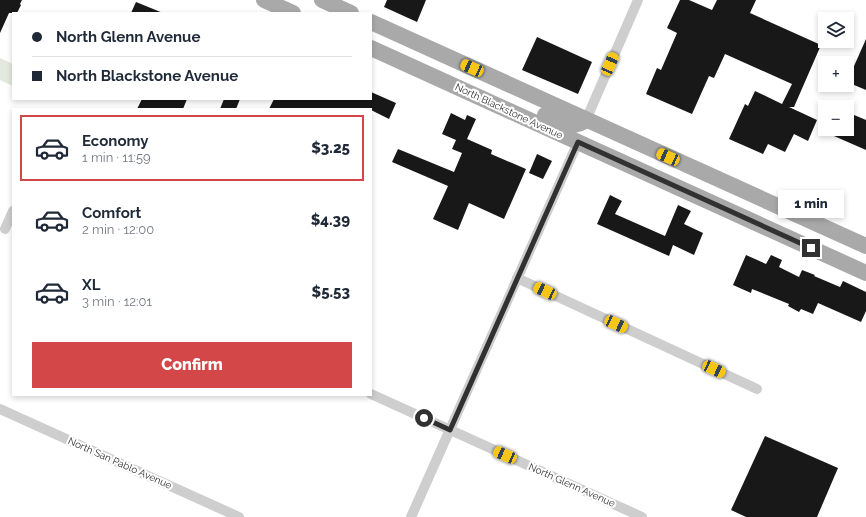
<!DOCTYPE html>
<meta charset="utf-8">
<style>
body{margin:0;font-family:Raleway,sans-serif;background:#f6f6f7;color:#1f2937;height:100vh;display:flex;flex-direction:column;font-size:15px;white-space:nowrap}
*{box-sizing:border-box;margin:0}
p{font-size:13px;color:#747a83}
.icon{flex:none;width:22px;height:22px;fill:none;stroke:currentColor;stroke-width:2;stroke-linecap:round;stroke-linejoin:round}
.map{position:relative;flex:1;overflow:hidden}
.details{position:absolute;left:12px;top:108px;width:360px;height:288px;display:flex;flex-direction:column;background:#fff;border-radius:0px;box-shadow:0 2px 6px #0003}
.details>*{flex:none}
.top-card{position:absolute;left:12px;top:12px;width:360px;height:88px;border-radius:0px;box-shadow:0 2px 6px #0003;display:grid;align-content:center;height:88px;padding:0 20px;background:#fff}
.tools{position:absolute;left:818px;top:12px;display:grid;gap:8px}
.tools a{display:grid;place-items:center;width:36px;height:36px;border-radius:0px;background:#fff;box-shadow:0 2px 6px #0003;font-size:20px}
.end{position:absolute;width:18px;height:18px;margin:-9px;border:5px solid #313131;background:#fff;box-shadow:0 0 0 2px #fff}
.from{border-radius:50%}
.bubble{position:absolute;height:28px;border-radius:0px;background:#fff;box-shadow:0 2px 6px #0003;font-size:13px;font-weight:800;line-height:28px;text-align:center}
.car{position:absolute;width:12px;height:24px;margin:-12px -6px;border-radius:5px;box-shadow:0 0 3px 1px #0007;background:linear-gradient(#f5c518 24%,#345 0 40%,#f5c518 0 76%,#345 0 86%,#f5c518 0)}
.top-card b{display:flex;align-items:center;gap:14px;height:38px;font-size:15px}
.top-card b+b{border-top:1px solid #e0e1e3}
.top-card i{width:10px;height:10px;background:#1f2937}
ul{padding:7px 0 0;list-style:none}
li{display:flex;align-items:center;gap:12px;height:66px;margin:0 8px 6px;padding:0 12px;border:2px solid transparent;border-radius:0px}
li div{flex:1}
li b{display:block;font-size:15px}
li em{font-style:normal;font-weight:800}
li.selected{border-color:#d34749}
li>.icon{width:36px;height:36px;stroke-width:1.5}
.action{display:flex;gap:8px;margin-top:auto;padding:8px 20px}
.action a{flex:1;height:46px;border-radius:0px;background:#d34749;color:#fff;font-size:16px;font-weight:800;line-height:46px;text-align:center}
.map>svg:first-child{display:block}
.green{fill:#e3e9dd}
.building{fill:#181818}
.lines{fill:none;stroke-linecap:round;stroke-linejoin:round}
.street{stroke:#cecece;stroke-width:10}
.primary{stroke:#a9a9a9;stroke-width:16}
.route{stroke:#313131;stroke-width:5}
.labels{text-anchor:middle;dominant-baseline:central;stroke-width:4;stroke-linejoin:round;paint-order:stroke}
.street-label{font-size:10px;fill:#313131;stroke:#fff}
</style>
<div class="map">
<svg width="866" height="517" viewBox="0 0 866 517">
<rect width="100%" height="100%" fill="#fff"/>
<path class="green" d="M0,58L13,64V86L0,80Z"/>
<g class="building">
<path d="M0,0H22L20,4L21,5L17,13H9L0,33Z"/>
<path d="M387,0H426L417,22L384,7Z"/>
<path d="M680,0H689L712,10L717,0H756L750,13L821,45L794,107H789L817,120L808,141L794,134L785,152L768,144L763,154L729,139L745,104L748,106L755,91L782,104L792,84L725,54L714,78L709,76L692,114L646,94L657,68L661,70L677,33L667,28Z"/>
<path d="M136,2L163,13H131Z"/>
<path d="M537,37L592,62L578,94L522,70Z"/>
<path d="M866,39V90L847,82Z"/>
<path d="M371,92L396,103L389,119L371,110V109L366,108V109H269L274,99H371Z"/>
<path d="M142,99H187L183,109H137Z"/>
<path d="M224,99H240L236,109H220Z"/>
<path d="M847,112L866,120V150L818,129H847Z"/>
<path d="M451,113L465,120L467,115L476,119L467,139L492,150L491,154L526,169L504,219L469,203L458,230L433,219L448,186L392,162L398,149L454,172L462,153L452,149L456,140L442,134Z"/>
<path d="M537,154L552,161L543,179L529,173Z"/>
<path d="M610,195L622,201L615,214L665,236L678,205L691,211L684,224L703,233L694,255L673,245L669,256L597,224Z"/>
<path d="M746,255L766,264L771,255L782,260L779,267L799,277L802,270L815,275L814,276L840,287L843,281L866,292V311L861,322L818,303L813,314L801,309L799,312L788,306L789,304L752,289L751,293L733,285Z"/>
<path d="M765,436L838,468L817,517H746L731,510Z"/>
</g>
<g class="lines">
<g class="street">
<path d="M586,120L638,0"/>
<path d="M5,229L13,211"/>
<path d="M517,278L757,389"/>
<path d="M371,394L642,517"/>
<path d="M0,409L239,517"/>
<path d="M411,517L578,142"/>
</g>
<g class="primary">
<path d="M264,0L293,13"/>
<path d="M322,0L351,13"/>
<path d="M371,22L866,246"/>
<path d="M371,48L866,273"/>
<path d="M545,115C559,121 571,131 586,120"/>
</g>
</g>
<g class="lines">
<path class="route" d="M424,418L450,430L578,142L811,248"/>
</g>
<g class="labels">
<g class="street-label">
<text transform="translate(509 111) rotate(25)">North Blackstone Avenue</text>
<text transform="translate(120 463) rotate(24)">North San Pablo Avenue</text>
<text transform="translate(572 485) rotate(24)">North Glenn Avenue</text>
</g>
</g>
</svg>
<div class="tools">
<a><svg class="icon" aria-label="layers" viewBox="0 0 24 24"><path d="M12 4l9 5-9 5-9-5zM3 14l9 5 9-5"/></svg></a>
<a>+</a>
<a>−</a>
</div>
<i class="end from" style="left:424px;top:418px"></i>
<i class="end" style="left:811px;top:248px"></i>
<div class="bubble" style="left:778px;top:190px;width:66px">1 min</div>
<i class="car" style="left:610px;top:64px;rotate:24deg"></i>
<i class="car" style="left:472px;top:68px;rotate:294deg"></i>
<i class="car" style="left:668px;top:157px;rotate:294deg"></i>
<i class="car" style="left:545px;top:291px;rotate:295deg"></i>
<i class="car" style="left:616px;top:324px;rotate:115deg"></i>
<i class="car" style="left:714px;top:369px;rotate:115deg"></i>
<i class="car" style="left:505px;top:455px;rotate:294deg"></i>
<div class="top-card">
<b><i class="from"></i>North Glenn Avenue</b>
<b><i></i>North Blackstone Avenue</b>
</div>
<section class="details">
<ul>
<li class="selected"><svg class="icon" aria-label="car" viewBox="0 0 24 24"><path d="M5 17H2v-5l4-1 3-4h7l3 4 3 1v5h-3M9 17h6M6 11h13"/><circle cx="7" cy="17" r="2"/><circle cx="17" cy="17" r="2"/></svg><div><b>Economy</b><p>1 min · 11:59</p></div><em>$3.25</em></li>
<li><svg class="icon" aria-label="car" viewBox="0 0 24 24"><path d="M5 17H2v-5l4-1 3-4h7l3 4 3 1v5h-3M9 17h6M6 11h13"/><circle cx="7" cy="17" r="2"/><circle cx="17" cy="17" r="2"/></svg><div><b>Comfort</b><p>2 min · 12:00</p></div><em>$4.39</em></li>
<li><svg class="icon" aria-label="car" viewBox="0 0 24 24"><path d="M5 17H2v-5l4-1 3-4h7l3 4 3 1v5h-3M9 17h6M6 11h13"/><circle cx="7" cy="17" r="2"/><circle cx="17" cy="17" r="2"/></svg><div><b>XL</b><p>3 min · 12:01</p></div><em>$5.53</em></li>
</ul>
<div class="action"><a>Confirm</a></div>
</section>
</div>
